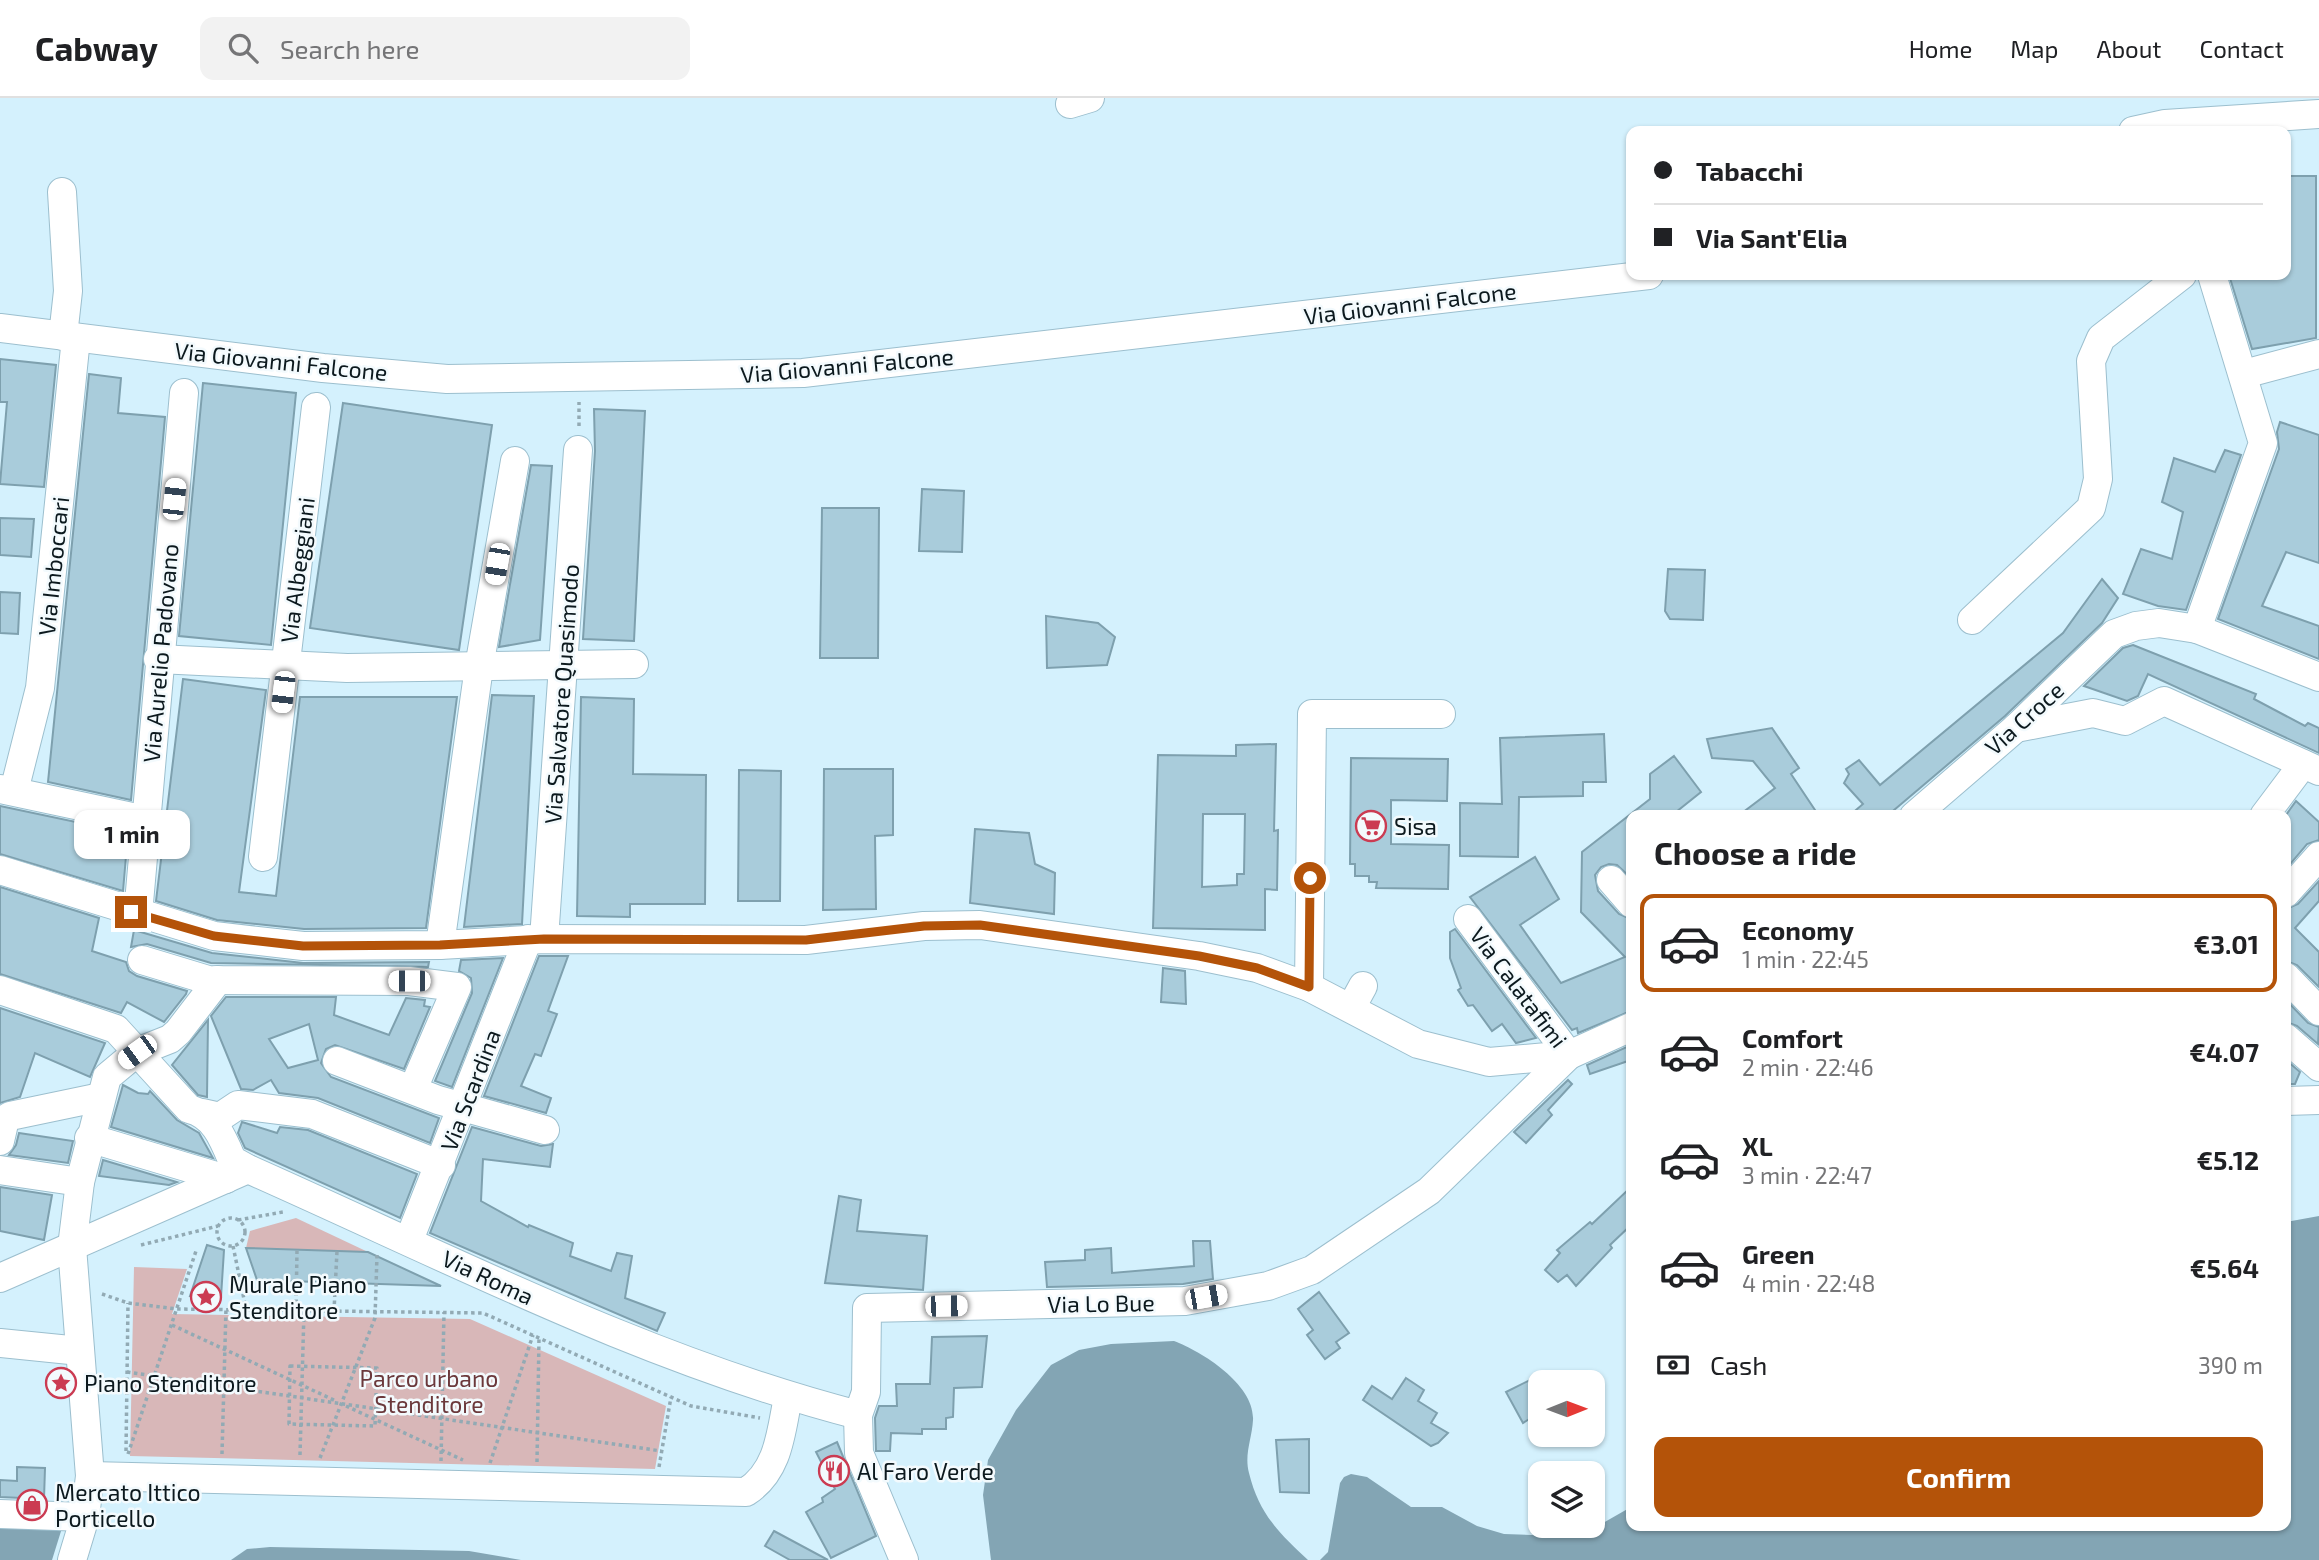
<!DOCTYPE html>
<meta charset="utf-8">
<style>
body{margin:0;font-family:"Exo 2",sans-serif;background:#f2f2f2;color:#202124;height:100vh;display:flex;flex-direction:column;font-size:26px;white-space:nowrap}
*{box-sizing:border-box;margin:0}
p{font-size:23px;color:#757577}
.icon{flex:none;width:38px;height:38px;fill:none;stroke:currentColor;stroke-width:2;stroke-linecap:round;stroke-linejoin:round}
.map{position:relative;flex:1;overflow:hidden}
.side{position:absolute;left:1626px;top:712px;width:665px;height:721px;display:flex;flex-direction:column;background:#fff;border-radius:14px;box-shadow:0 2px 5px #0004}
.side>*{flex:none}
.hud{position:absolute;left:1626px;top:28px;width:665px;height:154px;border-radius:14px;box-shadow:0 2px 5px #0004;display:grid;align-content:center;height:154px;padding:0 28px;background:#fff}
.needle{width:46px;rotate:89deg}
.fabs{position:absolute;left:1528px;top:1272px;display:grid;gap:14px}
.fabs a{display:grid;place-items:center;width:77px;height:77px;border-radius:14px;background:#fff;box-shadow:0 2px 5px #0004;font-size:35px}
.end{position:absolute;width:32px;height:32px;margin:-16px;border:9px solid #b45309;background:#fff;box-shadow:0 0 0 4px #fff}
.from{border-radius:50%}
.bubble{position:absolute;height:49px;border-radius:14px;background:#fff;box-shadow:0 2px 5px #0004;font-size:23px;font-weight:700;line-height:49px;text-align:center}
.car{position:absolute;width:21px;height:42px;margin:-21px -10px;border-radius:9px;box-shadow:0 0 5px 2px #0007;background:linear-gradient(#fff 24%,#345 0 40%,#fff 0 76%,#345 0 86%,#fff 0)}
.hud b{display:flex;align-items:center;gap:24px;height:66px;font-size:26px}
.hud b+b{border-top:2px solid #e0e0e0}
.hud i{width:18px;height:18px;background:#202124}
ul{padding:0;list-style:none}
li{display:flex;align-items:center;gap:21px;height:98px;margin:0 14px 10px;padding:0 14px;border:4px solid transparent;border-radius:14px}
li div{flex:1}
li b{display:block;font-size:26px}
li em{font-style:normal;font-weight:700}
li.active{border-color:#b45309}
li>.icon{width:63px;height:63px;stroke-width:1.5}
h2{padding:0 28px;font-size:32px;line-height:84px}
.pay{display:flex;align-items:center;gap:18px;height:77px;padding:0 28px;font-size:26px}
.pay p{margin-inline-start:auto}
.button{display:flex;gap:14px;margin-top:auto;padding:14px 28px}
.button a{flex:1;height:80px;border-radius:14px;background:#b45309;color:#fff;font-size:28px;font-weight:700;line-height:80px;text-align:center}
header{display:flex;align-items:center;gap:42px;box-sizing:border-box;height:98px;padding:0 35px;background:#fff;border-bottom:2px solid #e0e0e0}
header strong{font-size:33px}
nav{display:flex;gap:38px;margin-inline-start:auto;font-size:24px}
.search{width:490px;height:63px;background:#f2f2f2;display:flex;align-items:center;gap:18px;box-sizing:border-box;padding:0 24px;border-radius:14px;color:#757577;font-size:26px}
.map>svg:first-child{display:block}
.green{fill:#d8b7b8}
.water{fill:#83a5b4}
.building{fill:#a9ccdb;stroke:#7ea0ae;stroke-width:2;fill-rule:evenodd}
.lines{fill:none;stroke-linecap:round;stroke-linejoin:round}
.minor-casing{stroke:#9cbfce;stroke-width:30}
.path{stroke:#92aab4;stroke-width:3.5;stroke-dasharray:3.5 3.5;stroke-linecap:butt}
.minor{stroke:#fff;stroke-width:28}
.route{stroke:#b45309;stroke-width:9}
.labels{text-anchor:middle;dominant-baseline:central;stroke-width:5;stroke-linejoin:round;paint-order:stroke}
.street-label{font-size:23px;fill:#0c191e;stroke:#f3fafd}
.poi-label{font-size:23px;fill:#0c191e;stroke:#f3fafd;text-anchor:start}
.park-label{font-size:23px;fill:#6b383b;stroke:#f3fafd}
</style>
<header>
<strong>Cabway</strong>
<div class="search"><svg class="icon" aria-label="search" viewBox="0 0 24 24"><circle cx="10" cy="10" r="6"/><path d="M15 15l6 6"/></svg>Search here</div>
<nav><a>Home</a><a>Map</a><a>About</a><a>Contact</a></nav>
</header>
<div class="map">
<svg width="2319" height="1462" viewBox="0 0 2319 1462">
<rect width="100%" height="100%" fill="#d4f1fd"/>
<g class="green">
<path d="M296,1120L368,1154L246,1150L250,1133Z"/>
<path d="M134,1169L187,1171L172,1216L470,1221L666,1308L655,1371L130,1358Z"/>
</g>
<g class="water">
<path d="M2319,1118V1462H1320L1328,1454L1340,1385L1344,1379L1351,1376L1367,1379L1411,1409H1442L1477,1428L1504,1436L1560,1438L1589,1433L1631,1409V1428H2286V1124Z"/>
<path d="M1174,1243C1203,1254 1255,1287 1253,1322C1252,1341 1244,1356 1249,1375C1259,1416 1279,1435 1308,1462H991L983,1397L988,1362L1016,1312L1051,1267L1079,1252L1111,1246Z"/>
<path d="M0,1429L62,1430L52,1462H0Z"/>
<path d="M270,1449L469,1453L521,1462H231L247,1451Z"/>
</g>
<g class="building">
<path d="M2286,78H2316V240L2252,251L2229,177H2286Z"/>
<path d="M0,261L56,267L44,389L0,386L7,304H0Z"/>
<path d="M89,276L121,280L118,315L165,319L131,702L48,684Z"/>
<path d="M203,285L296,295L271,547L179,538Z"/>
<path d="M343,305L492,327L459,552L310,530Z"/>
<path d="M594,311L645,313L634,543L583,541L595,353Z"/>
<path d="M2280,324L2319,337V465L2286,454L2262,508L2319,528V561L2218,521L2279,351L2277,334Z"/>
<path d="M2225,352L2241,357L2186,512L2158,508L2123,496L2141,451L2172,461L2183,414L2162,404L2174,360L2215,374Z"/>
<path d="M531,367L552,368L540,542L499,549Z"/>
<path d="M922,391L964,393L962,454L919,453Z"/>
<path d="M822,410H879L878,560H820Z"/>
<path d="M0,420L34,421L31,459L0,457Z"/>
<path d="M1668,471L1705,472L1703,522L1670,521L1665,513Z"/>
<path d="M2102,481L2118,500L2102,525L2005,618L1887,718H1849L1863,706L1844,685L1849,676L1846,671L1859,662L1880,687L2063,535Z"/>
<path d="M0,494L20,495L18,536L0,535Z"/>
<path d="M1046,518L1098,525L1115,539L1107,567L1047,570Z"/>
<path d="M2133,547L2256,596L2254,601L2305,628L2308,625L2319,630V655L2148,576L2138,598L2127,603L2084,588L2123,550Z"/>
<path d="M183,581L266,592L239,794L276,798L300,599H457L426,830L304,831L217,822L156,803Z"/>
<path d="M492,597L534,598L522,826L464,829Z"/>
<path d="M581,599L634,601L633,676L706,677L705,806H630V819L577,818Z"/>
<path d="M1772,630L1799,670L1791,676L1819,718H1738L1775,690L1753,663L1712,660L1707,641Z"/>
<path d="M1604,636L1606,684H1583V698L1519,699L1518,759L1460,758V705L1502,706L1500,640Z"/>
<path d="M1276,646L1274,733L1278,732L1277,792L1265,791V832L1153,830L1158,657L1236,658V647ZM1203,716H1245L1244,776H1237V787L1202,789Z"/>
<path d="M1674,658L1701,694L1671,718H1631V780L1617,767L1609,766L1601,769L1595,777L1598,793L1619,816L1631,821V913L1578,935L1577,930L1572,932L1470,799L1535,759L1559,801L1520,827L1561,885L1625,859L1581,814L1582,754L1650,701V676Z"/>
<path d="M1351,660L1448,661L1447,703L1391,702V746L1449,747L1448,791L1376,790L1377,784H1369V778H1355V766H1350Z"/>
<path d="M824,671H893V737L875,738L876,811L823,812Z"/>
<path d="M739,672L781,673L780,803H738Z"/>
<path d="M2296,703L2319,724V742L2307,746L2286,771V717Z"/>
<path d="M0,708L128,735L123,793L0,756Z"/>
<path d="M975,731L1029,735L1035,766L1055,775L1054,816L970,805Z"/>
<path d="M2319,783V803L2295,830L2319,854V889L2297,867L2286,863V811L2298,806Z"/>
<path d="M0,789L99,820L92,853L126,864L129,873L137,878L187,893L186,896L164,924L127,904L121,915L0,876Z"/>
<path d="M1455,831L1536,940L1516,945L1502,926L1492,933L1473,907L1468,908L1458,892L1461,890L1450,860V834Z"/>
<path d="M134,832L212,855L303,865L429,864L428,869L211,865L147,846L131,849Z"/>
<path d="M539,858H568L548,913L557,916L541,958L535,956L521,988L551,1000L546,1015L484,998Z"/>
<path d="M503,860L452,989L435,983L472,895L471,880L459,873L461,862Z"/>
<path d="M1163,870L1185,873L1186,906L1161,904Z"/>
<path d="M226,899H336L334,917L389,937L406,900L425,902L424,908L430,909L404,971L335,947L326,951L321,965L331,979L439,1020L430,1045L318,1000L279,995L271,982L253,992L241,991L211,918ZM309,926L318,962L288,970L269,941Z"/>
<path d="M2286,902L2308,925L2319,929L2318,946L2297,928L2286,924Z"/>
<path d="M0,910L105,945L90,979L35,955L20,999L0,1005Z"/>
<path d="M208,922L207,999L198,997L172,967Z"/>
<path d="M1631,947V962L1590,976L1587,967Z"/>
<path d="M2286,962L2300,974L2295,986H2286Z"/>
<path d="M1568,982L1572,986L1548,1012L1552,1017L1526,1045L1514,1034Z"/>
<path d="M123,987L138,995L148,996L150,993L177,1022L199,1035L213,1060L111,1029Z"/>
<path d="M242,1024L277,1035L280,1029L308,1032L417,1076L400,1120L245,1050L238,1035Z"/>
<path d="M472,1029L541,1048L553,1046L550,1069L483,1061L481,1103L528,1129L529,1127L573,1145L570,1158L611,1173L617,1155L632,1158L625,1200L665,1215L657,1233L430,1135Z"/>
<path d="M19,1035L73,1043L68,1065L9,1057L16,1047Z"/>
<path d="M103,1062L177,1084L169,1087L99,1078Z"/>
<path d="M0,1089L52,1097L44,1142L0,1133Z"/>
<path d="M1631,1089V1127L1610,1147L1612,1150L1576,1188L1567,1177L1558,1184L1545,1172L1560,1155L1557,1152L1590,1124L1592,1126Z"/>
<path d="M839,1098L861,1102L857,1133L927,1138L923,1192L825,1185Z"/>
<path d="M1193,1143H1210L1213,1181L1183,1186L1047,1189L1045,1164L1085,1162V1152L1111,1150L1112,1175L1194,1168Z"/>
<path d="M207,1147L224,1152L221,1199L190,1198Z"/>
<path d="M246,1150L368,1154L441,1188L257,1182Z"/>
<path d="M1319,1194L1349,1235L1336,1244L1340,1250L1325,1261L1307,1237L1313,1232L1298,1211Z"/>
<path d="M987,1238L982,1289L954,1290L953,1319L946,1320V1331H922V1336L891,1335L890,1353H876L875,1320L879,1308H897L896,1286H930L932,1239Z"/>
<path d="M1406,1280L1424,1292L1418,1303L1437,1315L1431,1325L1448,1335L1438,1345L1431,1348L1363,1302L1372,1288L1392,1301Z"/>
<path d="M1534,1280L1540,1293V1314L1523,1325L1506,1294Z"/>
<path d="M1309,1341V1395L1280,1394L1276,1342Z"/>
<path d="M837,1344L876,1438L831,1460L806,1414L823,1404L822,1400L835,1391L816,1354Z"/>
<path d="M17,1369L45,1370L44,1401L0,1399V1382L17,1383Z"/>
<path d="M774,1433L828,1462H790L765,1448Z"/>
</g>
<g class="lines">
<g class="minor-casing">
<g id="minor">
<path d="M1070,6L1090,0"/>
<path d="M2133,33L2165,26L2319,16"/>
<path d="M62,94L68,193L63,238"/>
<path d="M0,230L323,270L447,281L803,275L1649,177"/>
<path d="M2244,276L2319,256"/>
<path d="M1972,522L2091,410L2098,381L2091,263L2101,240L2182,177"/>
<path d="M2197,531L2263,345L2212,177"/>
<path d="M158,561L347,570L634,566"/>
<path d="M2016,630L2093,615L2125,623L2164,603L2319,673"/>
<path d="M0,691L146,722"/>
<path d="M14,693L40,590L76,240"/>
<path d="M1914,718L2016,630L2114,536L2136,528L2159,525L2197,531L2319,579"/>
<path d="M2264,718L2303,666"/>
<path d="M263,759L316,309"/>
<path d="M0,772L214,838L303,848L440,847L544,841L806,842L924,828L980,827L1199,858L1257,870L1309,889L1418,946L1489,964L1569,957"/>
<path d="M1611,782L1631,805"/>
<path d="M2286,795L2319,758"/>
<path d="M138,816L184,295"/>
<path d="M1468,821L1569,957"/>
<path d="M544,841L578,352"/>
<path d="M440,847L479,569L515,363"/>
<path d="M142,862L208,882L409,883L457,889L413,991"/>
<path d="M2286,879L2319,913"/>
<path d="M1309,889L1312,616H1441"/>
<path d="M0,892L116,931L189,1011C214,1017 223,1040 232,1062L248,1071C449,1160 645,1262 858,1317"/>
<path d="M1351,910L1363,888"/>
<path d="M2286,940L2319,969"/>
<path d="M337,963L438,1002L545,1032"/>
<path d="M2286,1003L2319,1002"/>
<path d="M202,1015L220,1019L238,1007L312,1016L441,1067"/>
<path d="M89,1040L226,1081"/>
<path d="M0,1043L5,1021L10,1018L101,999"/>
<path d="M0,1072L80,1084"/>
<path d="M409,1142L528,841"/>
<path d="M0,1180L248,1071"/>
<path d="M0,1245L80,1253"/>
<path d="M90,1378L746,1394C779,1373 781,1334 788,1299"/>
<path d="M0,1416L85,1419"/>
<path d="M72,1462L85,1419L90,1378L72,1149L80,1084L107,979L137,954L170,941L178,934L218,882"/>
<path d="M904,1462L859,1355L858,1317L866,1294L867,1210L1185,1203L1268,1188L1312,1172L1429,1093L1569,957L1631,929"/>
</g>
</g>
<g class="path">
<path d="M579,328V304"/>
<circle cx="231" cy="1134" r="14"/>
<path d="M238,1122L283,1114"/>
<path d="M141,1147L218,1128"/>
<path d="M233,1148L246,1211"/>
<path d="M102,1196L128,1205L177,1211L483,1215L691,1308L760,1320"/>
<path d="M296,1212L297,1152"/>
<path d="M334,1213L337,1153"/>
<path d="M172,1227L336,1303"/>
<path d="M290,1268L377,1270L375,1328L289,1326Z"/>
<path d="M127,1274L661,1353"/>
<path d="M346,1308L463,1362"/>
<path d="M126,1353L128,1205"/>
<path d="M128,1356L196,1153"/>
<path d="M222,1356L226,1211"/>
<path d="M300,1357L304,1213"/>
<path d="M320,1360L375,1220L377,1157"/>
<path d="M441,1363L444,1214"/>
<path d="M537,1364L539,1240"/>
<path d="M490,1365L533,1237"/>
<path d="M659,1369L671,1299"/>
</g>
<use href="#minor" class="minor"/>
</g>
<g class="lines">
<path class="route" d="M131,814L214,838L303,848L440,847L544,841L806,842L924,828L980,827L1199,858L1257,870L1309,889L1310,780"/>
</g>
<defs>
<g id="supermarket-ring" transform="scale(1.575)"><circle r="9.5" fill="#f3fafd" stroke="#cb3b52" stroke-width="1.5"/><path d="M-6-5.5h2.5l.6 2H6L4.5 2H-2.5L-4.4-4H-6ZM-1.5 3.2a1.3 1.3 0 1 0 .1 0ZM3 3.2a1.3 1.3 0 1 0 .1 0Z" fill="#cb3b52"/></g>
<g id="sight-ring" transform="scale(1.575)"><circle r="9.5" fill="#f3fafd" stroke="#cb3b52" stroke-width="1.5"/><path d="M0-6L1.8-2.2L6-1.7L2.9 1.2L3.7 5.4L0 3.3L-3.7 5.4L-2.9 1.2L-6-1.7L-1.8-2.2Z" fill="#cb3b52"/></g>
<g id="restaurant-ring" transform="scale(1.575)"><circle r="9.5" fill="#f3fafd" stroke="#cb3b52" stroke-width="1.5"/><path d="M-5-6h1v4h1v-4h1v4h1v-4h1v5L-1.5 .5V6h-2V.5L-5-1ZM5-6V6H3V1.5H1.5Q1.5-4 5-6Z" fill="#cb3b52"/></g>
<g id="shop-ring" transform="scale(1.575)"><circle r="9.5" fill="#f3fafd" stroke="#cb3b52" stroke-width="1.5"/><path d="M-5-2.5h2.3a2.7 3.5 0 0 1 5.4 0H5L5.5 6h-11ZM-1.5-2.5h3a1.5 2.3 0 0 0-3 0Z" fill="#cb3b52"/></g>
</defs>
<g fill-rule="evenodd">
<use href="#supermarket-ring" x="1371" y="728"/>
<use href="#sight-ring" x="206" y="1199"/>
<use href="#sight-ring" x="61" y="1285"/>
<use href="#restaurant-ring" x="834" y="1373"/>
<use href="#shop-ring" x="32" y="1407"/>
</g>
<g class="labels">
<g class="street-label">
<text transform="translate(1410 205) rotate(-7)">Via Giovanni Falcone</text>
<text transform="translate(281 263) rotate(6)">Via Giovanni Falcone</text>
<text transform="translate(847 267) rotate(-5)">Via Giovanni Falcone</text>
<text transform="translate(53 468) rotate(-84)">Via Imboccari</text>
<text transform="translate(297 472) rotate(-83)">Via Albeggiani</text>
<text transform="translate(160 555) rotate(-85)">Via Aurelio Padovano</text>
<text transform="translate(561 596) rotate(-86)">Via Salvatore Quasimodo</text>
<text transform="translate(2024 620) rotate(-42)">Via Croce</text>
<text transform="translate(1519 889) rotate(53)">Via Calatafimi</text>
<text transform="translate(470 992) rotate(-69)">Via Scardina</text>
<text transform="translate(488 1179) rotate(25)">Via Roma</text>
<text transform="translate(1101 1205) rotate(-1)">Via Lo Bue</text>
</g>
<g class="poi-label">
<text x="1394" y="728">Sisa</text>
<text x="229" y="1186">Murale Piano<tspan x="229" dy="26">Stenditore</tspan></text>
<text x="84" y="1285">Piano Stenditore</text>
<text x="857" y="1373">Al Faro Verde</text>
<text x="55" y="1394">Mercato Ittico<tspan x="55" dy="26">Porticello</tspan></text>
</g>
<g class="park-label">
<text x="429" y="1280">Parco urbano<tspan x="429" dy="26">Stenditore</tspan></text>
</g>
</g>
</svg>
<div class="fabs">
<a><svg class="needle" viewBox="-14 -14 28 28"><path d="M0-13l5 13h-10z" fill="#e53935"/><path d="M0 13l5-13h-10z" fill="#757577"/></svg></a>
<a><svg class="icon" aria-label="layers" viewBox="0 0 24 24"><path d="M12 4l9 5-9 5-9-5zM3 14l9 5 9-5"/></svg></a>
</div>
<i class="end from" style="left:1310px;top:780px"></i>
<i class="end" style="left:131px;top:814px"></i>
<div class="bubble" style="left:74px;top:712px;width:116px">1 min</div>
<i class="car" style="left:174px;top:401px;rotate:6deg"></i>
<i class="car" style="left:497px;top:466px;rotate:190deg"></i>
<i class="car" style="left:283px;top:594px;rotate:187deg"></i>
<i class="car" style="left:409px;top:883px;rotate:270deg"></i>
<i class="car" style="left:137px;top:954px;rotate:234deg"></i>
<i class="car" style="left:1206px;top:1199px;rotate:80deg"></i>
<i class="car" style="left:946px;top:1208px;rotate:89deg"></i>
<div class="hud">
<b><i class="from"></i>Tabacchi</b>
<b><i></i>Via Sant'Elia</b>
</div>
<section class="side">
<h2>Choose a ride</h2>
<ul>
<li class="active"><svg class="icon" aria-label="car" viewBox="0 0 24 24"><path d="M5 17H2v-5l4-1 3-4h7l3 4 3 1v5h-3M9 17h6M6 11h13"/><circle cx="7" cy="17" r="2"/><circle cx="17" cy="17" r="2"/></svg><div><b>Economy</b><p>1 min · 22:45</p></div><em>€3.01</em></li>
<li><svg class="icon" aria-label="car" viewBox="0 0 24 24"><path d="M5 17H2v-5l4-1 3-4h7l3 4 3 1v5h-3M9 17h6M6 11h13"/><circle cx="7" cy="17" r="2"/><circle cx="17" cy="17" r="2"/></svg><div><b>Comfort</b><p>2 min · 22:46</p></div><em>€4.07</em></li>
<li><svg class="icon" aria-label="car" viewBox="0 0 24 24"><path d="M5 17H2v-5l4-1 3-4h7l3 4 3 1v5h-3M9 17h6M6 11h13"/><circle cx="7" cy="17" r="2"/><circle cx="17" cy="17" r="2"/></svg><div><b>XL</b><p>3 min · 22:47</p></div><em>€5.12</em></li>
<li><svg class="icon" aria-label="car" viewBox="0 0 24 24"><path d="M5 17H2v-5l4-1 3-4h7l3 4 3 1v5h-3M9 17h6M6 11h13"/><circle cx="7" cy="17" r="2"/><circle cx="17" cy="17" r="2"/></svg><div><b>Green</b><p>4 min · 22:48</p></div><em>€5.64</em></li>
</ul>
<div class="pay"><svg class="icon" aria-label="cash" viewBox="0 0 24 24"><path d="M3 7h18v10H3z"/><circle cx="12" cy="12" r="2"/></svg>Cash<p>390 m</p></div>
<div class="button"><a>Confirm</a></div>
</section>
</div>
